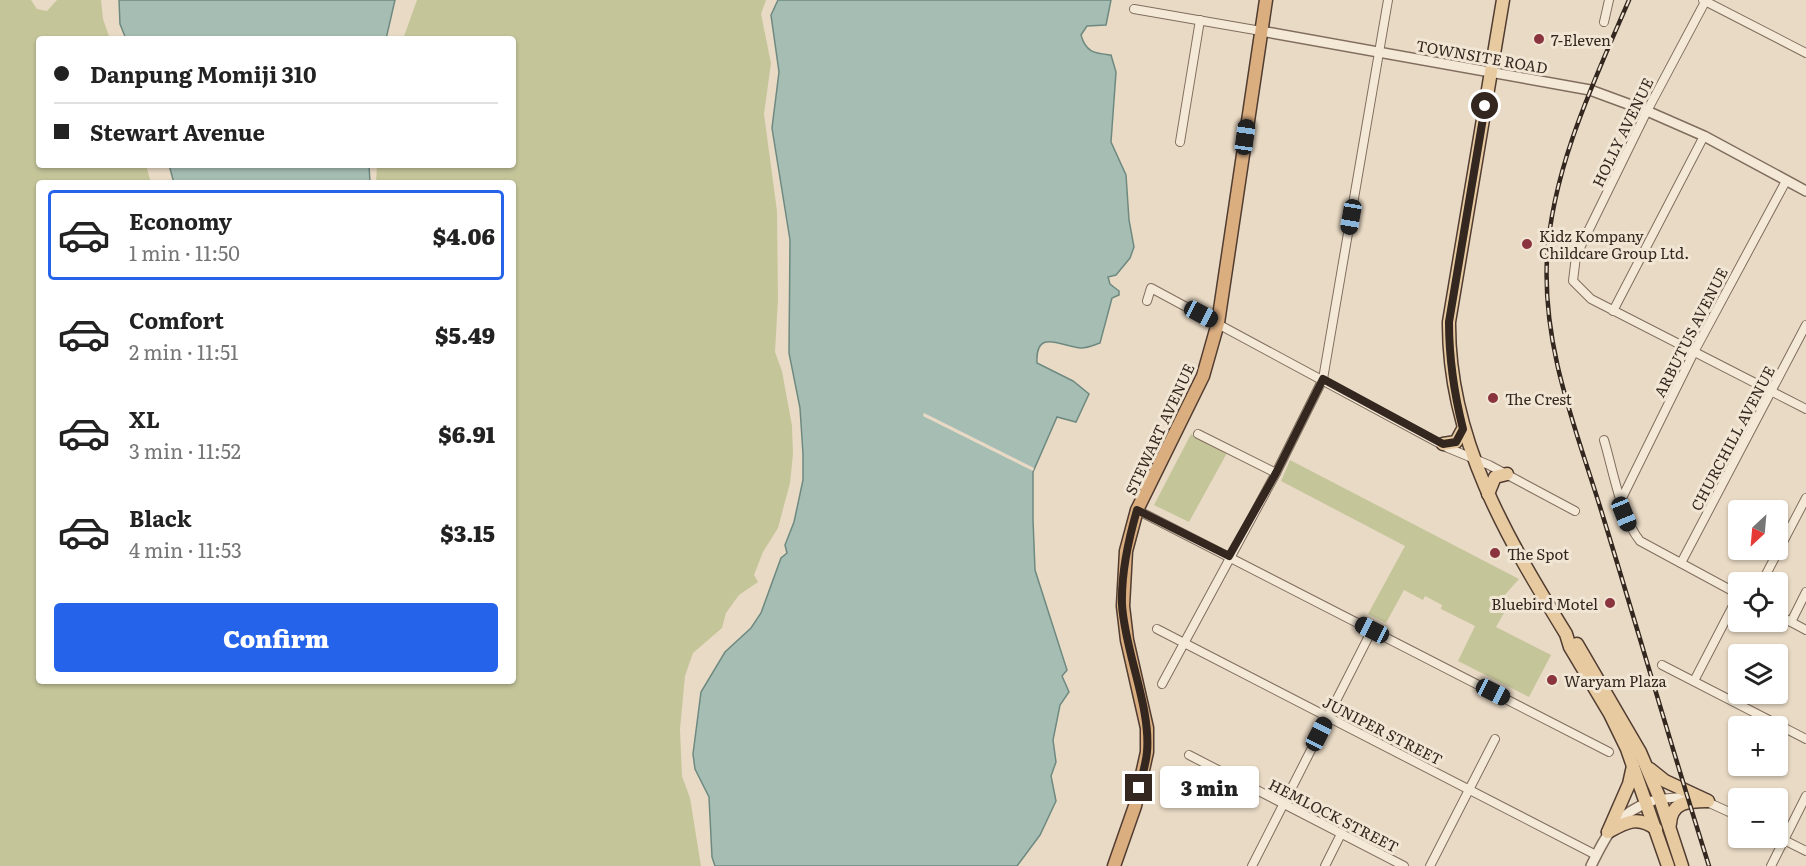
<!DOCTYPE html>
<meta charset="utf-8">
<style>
body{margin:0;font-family:Literata,serif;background:#f6f6f6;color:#222;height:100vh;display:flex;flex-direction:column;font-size:22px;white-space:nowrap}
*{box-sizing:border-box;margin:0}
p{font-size:20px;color:#767676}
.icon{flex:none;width:33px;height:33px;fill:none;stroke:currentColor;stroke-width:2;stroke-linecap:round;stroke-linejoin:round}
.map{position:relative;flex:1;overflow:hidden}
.details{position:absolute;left:36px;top:180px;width:480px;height:504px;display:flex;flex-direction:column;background:#fff;border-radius:6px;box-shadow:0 2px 4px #0004}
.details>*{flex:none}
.hud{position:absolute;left:36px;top:36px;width:480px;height:132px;border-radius:6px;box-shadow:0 2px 4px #0004;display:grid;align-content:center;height:132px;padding:0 18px;background:#fff}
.needle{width:39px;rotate:206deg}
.tools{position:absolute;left:1728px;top:500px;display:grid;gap:12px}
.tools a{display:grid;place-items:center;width:60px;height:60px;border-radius:6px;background:#fff;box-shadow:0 2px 4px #0004;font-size:30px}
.end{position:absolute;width:27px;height:27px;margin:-14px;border:8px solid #33271f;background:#fff;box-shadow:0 0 0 3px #fff}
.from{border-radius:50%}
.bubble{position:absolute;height:42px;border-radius:6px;background:#fff;box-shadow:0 2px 4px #0004;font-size:20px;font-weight:800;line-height:42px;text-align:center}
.car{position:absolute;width:18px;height:36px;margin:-18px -9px;border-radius:8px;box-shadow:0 0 4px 2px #0007;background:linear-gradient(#222 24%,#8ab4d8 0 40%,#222 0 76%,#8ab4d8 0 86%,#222 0)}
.hud b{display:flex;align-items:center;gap:21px;height:57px;font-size:22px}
.hud b+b{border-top:2px solid #e0e0e0}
.hud i{width:15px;height:15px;background:#222}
ul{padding:10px 0 0;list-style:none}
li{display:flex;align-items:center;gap:18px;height:90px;margin:0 12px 9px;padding:0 6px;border:3px solid transparent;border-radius:6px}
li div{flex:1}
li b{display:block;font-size:22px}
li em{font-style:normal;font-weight:800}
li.selected{border-color:#2563eb}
li>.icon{width:54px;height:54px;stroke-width:1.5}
.primary-button{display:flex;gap:12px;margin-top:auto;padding:12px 18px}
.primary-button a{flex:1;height:69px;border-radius:6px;background:#2563eb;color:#fff;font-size:24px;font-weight:800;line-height:69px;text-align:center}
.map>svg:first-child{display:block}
.green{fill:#c5c59a}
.water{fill:#a6bdb4;stroke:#6e8a80;stroke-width:1.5}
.pier{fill:#e9dac5}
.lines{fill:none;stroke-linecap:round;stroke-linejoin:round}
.minor-casing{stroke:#816d5d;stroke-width:10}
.tertiary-casing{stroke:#816d5d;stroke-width:12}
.primary-casing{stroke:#503c31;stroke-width:15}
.trunk-casing{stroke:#503c31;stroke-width:15}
.minor{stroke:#f4e9d7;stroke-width:8}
.tertiary{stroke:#f4e9d7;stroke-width:9}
.primary{stroke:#e8caa1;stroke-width:12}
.trunk{stroke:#dbae80;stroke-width:12}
.rail-casing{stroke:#33271f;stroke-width:4.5}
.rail{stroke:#f1e5d4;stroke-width:2;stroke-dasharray:7;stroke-linecap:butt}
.route{stroke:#33271f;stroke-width:8}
.poi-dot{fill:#89343e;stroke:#f1e5d4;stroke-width:2}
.labels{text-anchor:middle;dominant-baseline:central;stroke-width:6;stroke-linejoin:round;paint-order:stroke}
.poi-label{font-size:15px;fill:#33271f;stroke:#f1e5d4;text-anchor:start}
.street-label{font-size:15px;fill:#33271f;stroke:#f1e5d4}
</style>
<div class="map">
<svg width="1806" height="866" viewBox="0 0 1806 866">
<rect width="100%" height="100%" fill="#e9dac5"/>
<g class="green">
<path d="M0,0H31L37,9L47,11L57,0H101L103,19L110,39H39V165H146L151,183H39V681H513V183H376L377,165H513V39H403L417,0H766L761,14L771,63L764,114L777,211L778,300L775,352L782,371L792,426L793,454L790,483L778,528L763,552L754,575L758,582L739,595L726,613L722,628L693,653L685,676L680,729L682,776L690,798L701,866H0Z"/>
<path d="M1191,434L1227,453L1189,522L1154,505Z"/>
<path d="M1290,460L1519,579L1503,597L1504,613L1496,627L1551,655L1529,697L1458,661L1475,626L1441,609L1442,605L1425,596L1423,600L1404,590L1386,623L1368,614L1405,546L1281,481Z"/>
</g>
<g class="water">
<path d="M119,0H395L386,39H126L120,24Z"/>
<path d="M778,0H1111L1106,25L1087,26L1081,35C1086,53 1095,53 1111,55L1116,72L1111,142L1126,175L1129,220L1134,247L1130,258L1116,275L1108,277L1110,284L1119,291V295L1112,298L1100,343C1094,345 1088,348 1081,348C1062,347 1035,327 1037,363L1073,381L1089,394L1076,422L1057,417L1033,472V520L1035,570L1067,670L1062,676L1069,692L1060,705L1053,740L1056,762L1051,776L1056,801L1040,835L1017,866H715L712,857L709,797L695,769L693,754L701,692L725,652L751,628L761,613L781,558L787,553L785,545L794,522L803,480V454L800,408L789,353L790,240L772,128L779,72L771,15Z"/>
<path d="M169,165H369L370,183H174Z"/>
</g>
<path class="pier" d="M924,413L1034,468L1033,471L923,416Z"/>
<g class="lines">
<g class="minor-casing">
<g id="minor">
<path d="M1703,0L1806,53"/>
<path d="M1706,0L1647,111L1576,256L1573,281L1591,299L1806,409"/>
<path d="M1134,9L1261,31"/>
<path d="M1604,22L1609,0"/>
<path d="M1180,142L1200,20"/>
<path d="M1147,301L1151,288L1448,448L1489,465L1575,511"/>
<path d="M1613,311L1704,136"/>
<path d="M1198,434L1276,473"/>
<path d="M1604,440C1613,470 1621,518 1640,541L1738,594"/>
<path d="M1622,498L1694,352L1786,181"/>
<path d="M1137,510L1609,752"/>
<path d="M1681,563L1806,325"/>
<path d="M1762,582L1806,498"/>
<path d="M1778,615L1806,630"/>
<path d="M1791,622L1806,592"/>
<path d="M1157,629L1596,855"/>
<path d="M1662,665L1806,739"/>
<path d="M1694,681L1738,596"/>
<path d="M1162,684L1276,473L1323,379L1388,0"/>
<path d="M1189,755L1404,866"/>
<path d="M1660,799L1691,796"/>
<path d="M1705,801L1738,816"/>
<path d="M1778,837L1806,851"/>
<path d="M1252,866L1372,630"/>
<path d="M1325,866L1341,834"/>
<path d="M1430,866L1495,739"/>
<path d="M1771,866L1806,796"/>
</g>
</g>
<g class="tertiary-casing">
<g id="tertiary">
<path d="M1261,31L1590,90L1647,111L1704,136L1806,191"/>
<path d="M1591,866C1607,833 1616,814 1652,801"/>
</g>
</g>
<g class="primary-casing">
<g id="primary">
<path d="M1503,0L1449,322C1448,439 1507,538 1566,634L1570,647L1610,714L1627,749L1668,866"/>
<path d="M1443,444L1456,442L1463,429"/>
<path d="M1488,494L1495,477L1507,474"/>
<path d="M1577,644L1640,752L1660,799L1682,866"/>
<path d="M1650,769L1665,781L1708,801"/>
<path d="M1670,824C1671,802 1688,801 1707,801"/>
<path d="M1608,832L1629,784L1633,766"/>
<path d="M1608,832C1626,822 1638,815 1656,829"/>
</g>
</g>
<g class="trunk-casing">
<path id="trunk" d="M1114,866L1135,806L1147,752V728L1127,640L1123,606L1126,551L1137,510L1203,376L1218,323L1266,0"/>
</g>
<use href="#minor" class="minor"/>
<use href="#tertiary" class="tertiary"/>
<use href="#primary" class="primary"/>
<use href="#trunk" class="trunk"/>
<g class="rail-casing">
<path id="rail" d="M1629,0C1594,81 1552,169 1547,258C1542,352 1579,436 1605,523C1640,637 1673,752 1709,866"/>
</g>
<use href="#rail" class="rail"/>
</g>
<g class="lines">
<path class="route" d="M1139,788C1142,776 1146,764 1147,752C1151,707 1125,652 1122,605C1121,573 1128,541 1137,510L1229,556L1276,473L1323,379L1443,444L1456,442L1463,429C1454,393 1449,360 1449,322L1485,106"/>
</g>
<g class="poi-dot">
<circle cx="1539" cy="39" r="6"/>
<circle cx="1527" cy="244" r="6"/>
<circle cx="1493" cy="398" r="6"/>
<circle cx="1495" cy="553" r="6"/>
<circle cx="1610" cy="603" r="6"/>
<circle cx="1552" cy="680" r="6"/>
</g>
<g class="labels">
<g class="poi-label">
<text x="1551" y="39">7-Eleven</text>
<text x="1539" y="235">Kidz Kompany<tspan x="1539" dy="17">Childcare Group Ltd.</tspan></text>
<text x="1505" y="398">The Crest</text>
<text x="1507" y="553">The Spot</text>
<text x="1598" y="603" text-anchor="end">Bluebird Motel</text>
<text x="1564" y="680">Waryam Plaza</text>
</g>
<g class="street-label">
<text transform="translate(1482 56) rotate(10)">TOWNSITE ROAD</text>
<text transform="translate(1622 132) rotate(-64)">HOLLY AVENUE</text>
<text transform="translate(1690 332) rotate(-63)">ARBUTUS AVENUE</text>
<text transform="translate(1159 429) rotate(-65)">STEWART AVENUE</text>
<text transform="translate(1732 438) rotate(-62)">CHURCHILL AVENUE</text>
<text transform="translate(1383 730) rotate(27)">JUNIPER STREET</text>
<text transform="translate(1334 815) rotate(27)">HEMLOCK STREET</text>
</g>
</g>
</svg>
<div class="tools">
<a><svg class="needle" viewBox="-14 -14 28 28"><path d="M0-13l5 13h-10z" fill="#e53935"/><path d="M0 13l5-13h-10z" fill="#767676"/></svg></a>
<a><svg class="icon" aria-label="locate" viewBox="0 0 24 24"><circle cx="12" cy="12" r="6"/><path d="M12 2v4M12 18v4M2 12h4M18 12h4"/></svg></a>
<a><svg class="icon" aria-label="layers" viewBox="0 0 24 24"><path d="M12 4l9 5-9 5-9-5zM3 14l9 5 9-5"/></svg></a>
<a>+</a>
<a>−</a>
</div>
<i class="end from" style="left:1485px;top:106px"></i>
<i class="end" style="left:1139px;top:788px"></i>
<div class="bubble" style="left:1160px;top:766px;width:99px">3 min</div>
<i class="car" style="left:1245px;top:137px;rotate:8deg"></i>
<i class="car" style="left:1351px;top:217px;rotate:190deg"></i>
<i class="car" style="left:1201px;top:314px;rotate:118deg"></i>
<i class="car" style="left:1624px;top:514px;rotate:158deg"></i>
<i class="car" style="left:1372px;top:630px;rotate:297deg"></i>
<i class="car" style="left:1493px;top:692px;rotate:117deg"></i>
<i class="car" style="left:1319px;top:734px;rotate:27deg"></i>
<div class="hud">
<b><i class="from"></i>Danpung Momiji 310</b>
<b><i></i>Stewart Avenue</b>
</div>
<section class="details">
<ul>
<li class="selected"><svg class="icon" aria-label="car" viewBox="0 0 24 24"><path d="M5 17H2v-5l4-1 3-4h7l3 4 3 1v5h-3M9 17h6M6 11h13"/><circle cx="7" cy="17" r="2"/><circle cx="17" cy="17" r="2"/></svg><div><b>Economy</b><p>1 min · 11:50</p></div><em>$4.06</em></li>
<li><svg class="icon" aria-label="car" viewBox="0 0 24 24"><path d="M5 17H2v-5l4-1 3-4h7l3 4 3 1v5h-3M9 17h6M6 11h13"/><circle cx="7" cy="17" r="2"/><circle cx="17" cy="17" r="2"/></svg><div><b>Comfort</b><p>2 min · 11:51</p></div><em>$5.49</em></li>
<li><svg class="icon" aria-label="car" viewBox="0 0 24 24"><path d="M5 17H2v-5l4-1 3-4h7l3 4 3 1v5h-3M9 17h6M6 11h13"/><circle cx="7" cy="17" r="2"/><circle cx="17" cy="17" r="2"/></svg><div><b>XL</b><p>3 min · 11:52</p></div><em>$6.91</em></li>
<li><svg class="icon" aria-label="car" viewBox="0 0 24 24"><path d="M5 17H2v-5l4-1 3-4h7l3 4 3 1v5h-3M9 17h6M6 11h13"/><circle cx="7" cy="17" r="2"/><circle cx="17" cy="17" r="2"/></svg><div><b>Black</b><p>4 min · 11:53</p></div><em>$3.15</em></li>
</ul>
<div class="primary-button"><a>Confirm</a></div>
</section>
</div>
